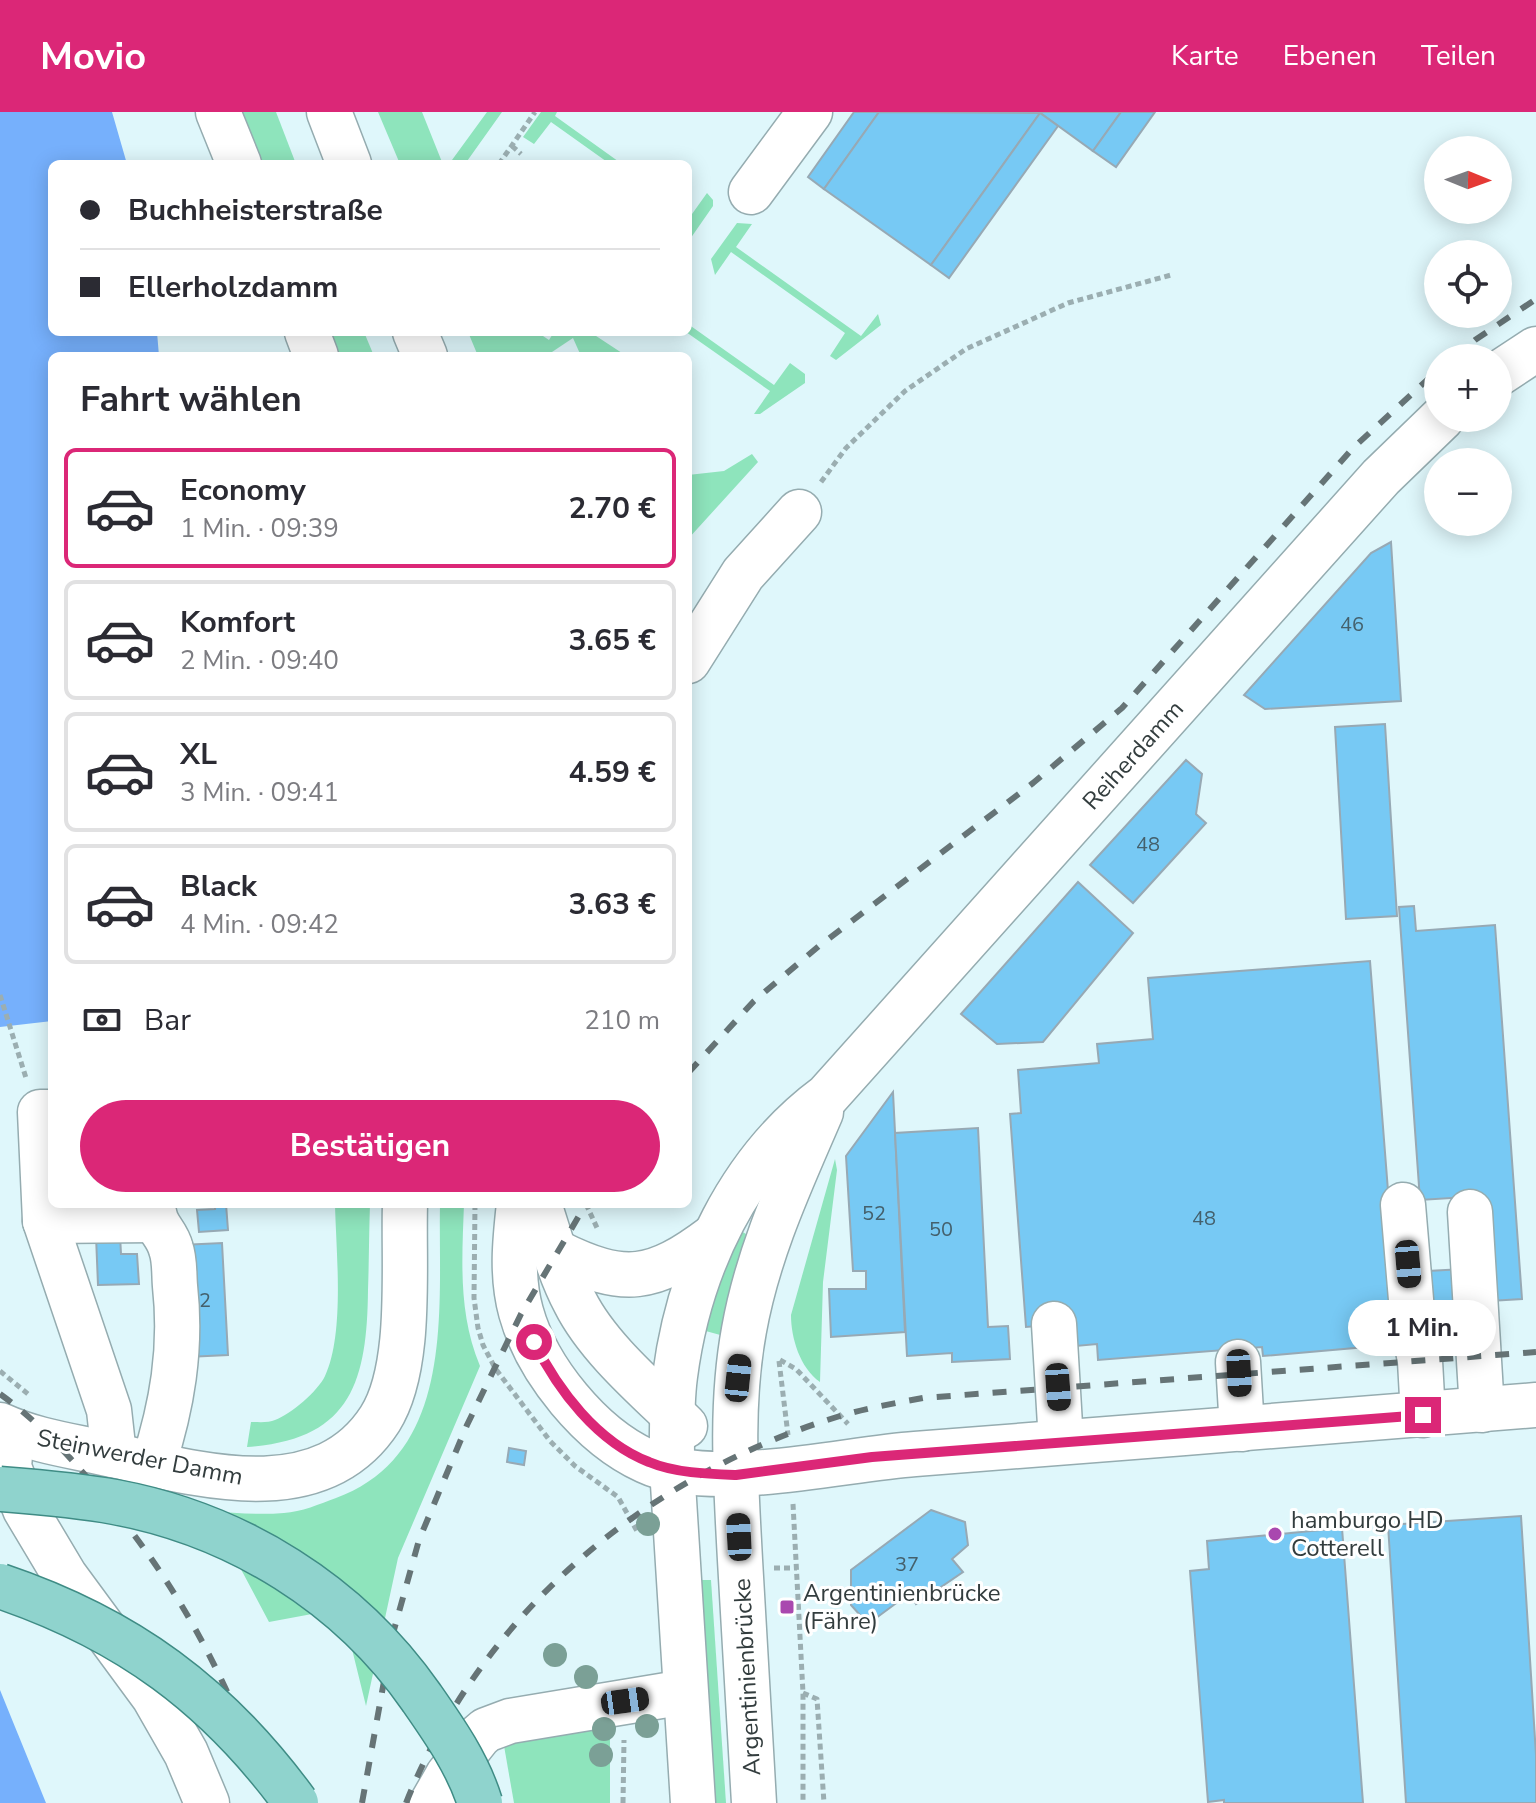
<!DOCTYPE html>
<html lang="de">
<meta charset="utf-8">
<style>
body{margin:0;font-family:"Nunito Sans",sans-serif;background:#f2f2f3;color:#2b2b33;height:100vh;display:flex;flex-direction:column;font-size:30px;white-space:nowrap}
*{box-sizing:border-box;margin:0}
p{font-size:26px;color:#7c7c81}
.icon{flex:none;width:44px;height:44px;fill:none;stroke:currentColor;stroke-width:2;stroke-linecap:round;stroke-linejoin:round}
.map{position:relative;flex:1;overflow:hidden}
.sheet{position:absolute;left:48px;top:240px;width:644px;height:856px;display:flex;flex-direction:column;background:#fff;border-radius:12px;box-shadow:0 4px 20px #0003}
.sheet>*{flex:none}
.top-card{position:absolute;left:48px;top:48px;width:644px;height:176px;border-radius:12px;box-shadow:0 4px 20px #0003;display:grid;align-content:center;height:176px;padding:0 32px;background:#fff}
.needle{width:52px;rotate:91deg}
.fabs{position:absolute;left:1424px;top:24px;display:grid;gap:16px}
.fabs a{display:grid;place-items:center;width:88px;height:88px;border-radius:50%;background:#fff;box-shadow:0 4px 20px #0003;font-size:40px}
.end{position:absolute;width:36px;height:36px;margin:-18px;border:10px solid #db2777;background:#fff;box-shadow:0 0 0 4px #fff}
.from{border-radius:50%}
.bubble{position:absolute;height:56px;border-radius:28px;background:#fff;box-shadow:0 4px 20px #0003;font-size:26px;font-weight:700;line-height:56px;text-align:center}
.car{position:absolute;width:24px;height:48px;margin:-24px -12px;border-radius:10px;box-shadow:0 0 6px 2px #0007;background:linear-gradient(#222 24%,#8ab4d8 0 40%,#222 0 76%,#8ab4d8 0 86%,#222 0)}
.top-card b{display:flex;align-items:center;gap:28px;height:76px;font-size:30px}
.top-card b+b{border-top:2px solid #e1e1e2}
.top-card i{width:20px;height:20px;background:#2b2b33}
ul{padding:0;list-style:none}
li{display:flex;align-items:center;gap:24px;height:120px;margin:0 16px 12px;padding:0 16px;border:4px solid #e1e1e2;border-radius:12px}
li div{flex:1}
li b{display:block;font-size:30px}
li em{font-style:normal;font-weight:700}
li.on{border-color:#db2777}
li>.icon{width:72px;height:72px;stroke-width:1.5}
h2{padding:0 32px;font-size:36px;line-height:96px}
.pay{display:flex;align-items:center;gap:20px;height:88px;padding:0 32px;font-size:30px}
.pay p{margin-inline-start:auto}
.button{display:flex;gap:16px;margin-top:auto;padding:16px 32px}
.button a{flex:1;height:92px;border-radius:48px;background:#db2777;color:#fff;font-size:32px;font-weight:700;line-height:92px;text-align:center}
header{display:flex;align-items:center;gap:48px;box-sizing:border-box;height:112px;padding:0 40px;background:#db2777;color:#fff}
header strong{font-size:38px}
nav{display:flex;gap:44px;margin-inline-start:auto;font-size:28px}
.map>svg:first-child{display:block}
.green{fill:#8ee4bc}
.water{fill:#76b0fc}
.building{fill:#77c9f4;stroke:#97a9b4;stroke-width:2}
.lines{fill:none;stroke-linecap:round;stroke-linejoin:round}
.minor-casing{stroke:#95acb0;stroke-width:47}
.path{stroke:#9baeb1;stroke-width:5;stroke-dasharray:6 4;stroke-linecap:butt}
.minor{stroke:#fff;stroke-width:44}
.rail{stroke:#667476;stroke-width:6;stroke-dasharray:14 14;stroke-linecap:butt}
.major-bridge-casing{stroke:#3f8c85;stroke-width:47;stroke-linecap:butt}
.major-bridge{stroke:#8fd3cd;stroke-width:44}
.tree{fill:#7ba096}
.route{stroke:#db2777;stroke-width:10}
.poi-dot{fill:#a948af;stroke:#fff;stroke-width:3}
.labels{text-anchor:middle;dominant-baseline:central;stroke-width:6;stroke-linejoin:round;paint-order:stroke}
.number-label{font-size:20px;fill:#44606c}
.street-label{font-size:24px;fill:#333d3e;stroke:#fff}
.poi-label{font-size:24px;fill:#333d3e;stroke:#fff;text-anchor:start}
</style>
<header>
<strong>Movio</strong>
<nav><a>Karte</a><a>Ebenen</a><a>Teilen</a></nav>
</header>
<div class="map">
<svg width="1536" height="1691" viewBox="0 0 1536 1691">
<rect width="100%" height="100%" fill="#dff7fb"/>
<g class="green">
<path d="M238,0H276L296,52H259Z"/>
<path d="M378,0H422L442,50L452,48L487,0H502L465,52H400Z"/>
<path d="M541,0H557L555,4L622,52H610L551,10L534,32L523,25Z"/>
<path d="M707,81L713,88V94L688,130V100L692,102Z"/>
<path d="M737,111L752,112L736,135L861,224L878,202L881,213L836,248L830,244L845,221L731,140L715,163L711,147Z"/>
<path d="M688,212L774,273L790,251L805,262V271L760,302H754L770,279L686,220H688Z"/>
<path d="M325,220H364L374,244H335Z"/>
<path d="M468,220H537L549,228L554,220H590L625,243L581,244L573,226L546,244H478Z"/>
<path d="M752,342L758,350L688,427V363L724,359Z"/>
<path d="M835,1047L837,1058L823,1170L820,1270C800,1256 791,1226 791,1203Z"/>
<path d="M335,1092H370C369,1121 369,1150 368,1178C367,1270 351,1328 247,1335L251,1310C258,1310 269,1311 275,1308C291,1302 318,1279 325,1264C345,1221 336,1139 335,1092Z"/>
<path d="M440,1092H464C462,1148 458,1201 480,1254L398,1446L366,1594L349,1525L312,1502L269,1510L210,1399C235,1401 259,1403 284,1401C301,1400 320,1392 336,1386C457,1342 438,1195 440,1092Z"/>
<path d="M741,1119L746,1122L745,1128L729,1183L724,1224L702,1218L708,1197Z"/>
<path d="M696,1468H711L726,1691H712Z"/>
<path d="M610,1603V1691H514L503,1628Z"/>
</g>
<g class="water">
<path d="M0,0H112L127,52H52V220H157L159,244H52V909L0,915Z"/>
<path d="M0,1578L46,1691H0Z"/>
</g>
<g class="building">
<path d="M854,0H879L824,77L808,65Z"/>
<path d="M879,0L1040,1L931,153L824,77Z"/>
<path d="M1039,0H1121L1093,39Z"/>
<path d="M1121,0H1155L1116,55L1093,39Z"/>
<path d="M1040,1L1058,14L949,166L931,153Z"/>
<path d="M1391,430L1401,589L1265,597L1244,583L1371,441Z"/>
<path d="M1385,612L1397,804L1346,807L1335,615Z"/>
<path d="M1186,648L1202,662L1196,702L1206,711L1133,791L1090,753Z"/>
<path d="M1078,770L1133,821L1043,930L997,932L961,902Z"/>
<path d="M1414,794L1416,819L1495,813L1522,1187L1490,1189L1483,1084L1420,1088L1399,795Z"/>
<path d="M1370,849L1400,1232L1263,1244L1262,1235L1098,1248L1097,1232L1076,1234L1074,1211L1026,1215L1010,1002L1021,1001L1018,958L1099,951L1097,932L1153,927L1148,866Z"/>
<path d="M893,980L905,1220L831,1225L829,1177H866V1159H853L846,1044Z"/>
<path d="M978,1016L988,1215L1008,1214L1010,1247L952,1250V1241L907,1244L895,1021Z"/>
<path d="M215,1092H226L228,1118L199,1120L197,1098L215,1097Z"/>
<path d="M120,1123L121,1142H137L139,1172L98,1173L96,1124Z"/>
<path d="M222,1131L228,1243L187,1245L181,1133Z"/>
<path d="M1463,1157L1467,1211L1431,1214L1428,1159Z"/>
<path d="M509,1336L526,1339L524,1353L507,1350Z"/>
<path d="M931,1398L965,1410L968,1433L952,1447L963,1460L916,1492L910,1481L868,1512L851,1493V1458Z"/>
<path d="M1521,1404L1536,1643V1691H1406L1388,1413Z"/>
<path d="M1342,1416L1363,1691H1224V1688L1208,1690L1190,1459L1209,1457L1207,1429Z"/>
</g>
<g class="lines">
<g class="minor-casing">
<g id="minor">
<path d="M218,0L239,52"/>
<path d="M329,0L349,52"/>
<path d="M751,80L810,0"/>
<path d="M307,220L316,244"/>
<path d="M415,220L425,244"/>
<path d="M1498,262L1536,237"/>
<path d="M688,549L743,462L799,400"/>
<path d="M52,1000H40L45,1109L109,1298L114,1343"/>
<path d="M153,1092C154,1117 166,1118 171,1137C175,1148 174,1163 175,1174C182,1237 172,1294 153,1353"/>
<path d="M519,1092C515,1128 511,1164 521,1200C537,1258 591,1324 646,1349C712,1380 842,1347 915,1342C1122,1325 1329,1311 1536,1293"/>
<path d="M539,1092C550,1125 559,1160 575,1190C598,1236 648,1278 685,1314"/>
<path d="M1403,1093L1413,1211L1420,1249L1423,1303"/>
<path d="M1470,1100L1482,1298"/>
<path d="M45,1109L154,1108"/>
<path d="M556,1140C624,1174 653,1170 714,1124"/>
<path d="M1054,1212L1061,1330"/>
<path d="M1238,1250L1242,1317"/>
<path d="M0,1313C40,1331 76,1334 117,1344C202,1364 322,1397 380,1307C413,1255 403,1153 405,1092"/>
<path d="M12,1319L9,1355L25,1397L65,1464L154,1585L186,1641L207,1691"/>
<path d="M432,1691L448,1663L479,1624L486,1618L510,1609L685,1580"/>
<path d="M693,1691L672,1356C672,1325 671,1294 675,1264C689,1156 739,1049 827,984L1381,365L1442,306"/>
<path d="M754,1691C749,1610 745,1529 740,1448C736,1371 730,1294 744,1218C758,1140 790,1072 821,1000"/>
</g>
</g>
<g class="path">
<path d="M512,34L521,42"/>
<path d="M499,52L535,0"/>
<path d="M821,370L846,336L905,279L966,237L1068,191L1171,163"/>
<path d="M0,883L26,966"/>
<path d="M475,1092L474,1186L478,1216L483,1233L495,1256L550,1329L575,1354L618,1385L637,1419"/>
<path d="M586,1092L598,1118"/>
<path d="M780,1248L796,1257L848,1312"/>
<path d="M779,1249L788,1323"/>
<path d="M0,1259L28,1282"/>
<path d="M793,1392L803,1581V1691"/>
<path d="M774,1456H797"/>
<path d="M803,1581L817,1587L824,1691"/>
<path d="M623,1691L624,1628"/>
</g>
<use href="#minor" class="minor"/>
<g class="rail">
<path d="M1453,246L1475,228L1536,187"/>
<path d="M688,961L754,889L819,834L1033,671L1122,596L1353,336L1438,258"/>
<path d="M0,1282C35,1307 64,1338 91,1370C177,1468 229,1568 271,1691"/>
<path d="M362,1691L392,1525L419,1428L467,1313L521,1202L586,1092"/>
<path d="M406,1691C482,1501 646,1363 840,1304C867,1296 896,1291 923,1286L1536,1240"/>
</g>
<g class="major-bridge-casing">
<g id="major-bridge">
<path d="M0,1377C38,1380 77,1383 115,1390C238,1413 349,1482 421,1585C444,1618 468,1652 480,1691"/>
<path d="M0,1474C127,1517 217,1583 296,1691"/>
</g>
</g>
<use href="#major-bridge" class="major-bridge"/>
</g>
<g class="tree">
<circle cx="648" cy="1412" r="12"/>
<circle cx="555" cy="1543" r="12"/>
<circle cx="586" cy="1565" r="12"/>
<circle cx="647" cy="1614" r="12"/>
<circle cx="604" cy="1617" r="12"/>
<circle cx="601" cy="1643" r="12"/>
</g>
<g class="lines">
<path class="route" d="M534,1230C558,1278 597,1330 649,1350C675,1361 708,1362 736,1363L872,1345L1423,1303"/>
</g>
<g class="poi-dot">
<circle cx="1275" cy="1422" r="8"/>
<rect x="779" y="1487" width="16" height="16" rx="4"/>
</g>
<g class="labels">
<g class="number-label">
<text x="1352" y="512">46</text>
<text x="1148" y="732">48</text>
<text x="874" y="1101">52</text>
<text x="1204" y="1106">48</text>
<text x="941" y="1117">50</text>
<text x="205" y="1188">2</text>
<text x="907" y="1452">37</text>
</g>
<g class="street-label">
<text transform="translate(1133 643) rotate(-48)">Reiherdamm</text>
<text transform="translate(140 1345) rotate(11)">Steinwerder Damm</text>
<text transform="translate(747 1565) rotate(-93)">Argentinienbrücke</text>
</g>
<g class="poi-label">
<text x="1291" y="1408">hamburgo HD<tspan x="1291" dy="28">Cotterell</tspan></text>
<text x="803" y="1481">Argentinienbrücke<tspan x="803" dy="28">(Fähre)</tspan></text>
</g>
</g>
</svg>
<div class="fabs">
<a><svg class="needle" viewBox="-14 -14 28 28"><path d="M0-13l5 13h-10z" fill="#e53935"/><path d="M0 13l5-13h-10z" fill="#7c7c81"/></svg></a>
<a><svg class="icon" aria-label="locate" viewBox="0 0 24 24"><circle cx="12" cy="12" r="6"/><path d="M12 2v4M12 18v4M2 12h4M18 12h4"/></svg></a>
<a>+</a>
<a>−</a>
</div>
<i class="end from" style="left:534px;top:1230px"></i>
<i class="end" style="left:1423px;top:1303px"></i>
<div class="bubble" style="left:1348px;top:1188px;width:148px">1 Min.</div>
<i class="car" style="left:1408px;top:1152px;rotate:175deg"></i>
<i class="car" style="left:1239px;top:1261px;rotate:177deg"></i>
<i class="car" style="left:738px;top:1266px;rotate:6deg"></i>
<i class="car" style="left:1058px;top:1275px;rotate:176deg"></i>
<i class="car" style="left:739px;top:1425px;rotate:357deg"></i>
<i class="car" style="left:625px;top:1589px;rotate:82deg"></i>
<div class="top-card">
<b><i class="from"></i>Buchheisterstraße</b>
<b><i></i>Ellerholzdamm</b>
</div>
<section class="sheet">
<h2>Fahrt wählen</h2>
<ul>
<li class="on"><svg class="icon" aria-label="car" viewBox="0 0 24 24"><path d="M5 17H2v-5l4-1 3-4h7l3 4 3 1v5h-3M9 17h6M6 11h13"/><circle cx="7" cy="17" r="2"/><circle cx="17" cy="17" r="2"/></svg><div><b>Economy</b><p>1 Min. · 09:39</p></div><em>2.70 €</em></li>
<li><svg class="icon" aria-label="car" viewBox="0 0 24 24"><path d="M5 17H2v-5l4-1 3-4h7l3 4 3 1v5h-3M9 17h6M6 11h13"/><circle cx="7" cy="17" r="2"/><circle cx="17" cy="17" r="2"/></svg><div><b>Komfort</b><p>2 Min. · 09:40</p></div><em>3.65 €</em></li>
<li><svg class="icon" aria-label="car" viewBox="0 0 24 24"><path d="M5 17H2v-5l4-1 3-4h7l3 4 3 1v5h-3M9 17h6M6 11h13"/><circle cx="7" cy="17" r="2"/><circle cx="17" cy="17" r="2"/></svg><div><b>XL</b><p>3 Min. · 09:41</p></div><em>4.59 €</em></li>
<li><svg class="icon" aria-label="car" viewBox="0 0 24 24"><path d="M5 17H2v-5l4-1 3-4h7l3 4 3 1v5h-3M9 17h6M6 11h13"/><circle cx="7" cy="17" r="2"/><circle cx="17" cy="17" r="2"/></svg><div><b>Black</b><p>4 Min. · 09:42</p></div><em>3.63 €</em></li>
</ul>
<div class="pay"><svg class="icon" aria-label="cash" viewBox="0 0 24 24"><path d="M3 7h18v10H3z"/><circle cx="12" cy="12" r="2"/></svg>Bar<p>210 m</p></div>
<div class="button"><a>Bestätigen</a></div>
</section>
</div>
